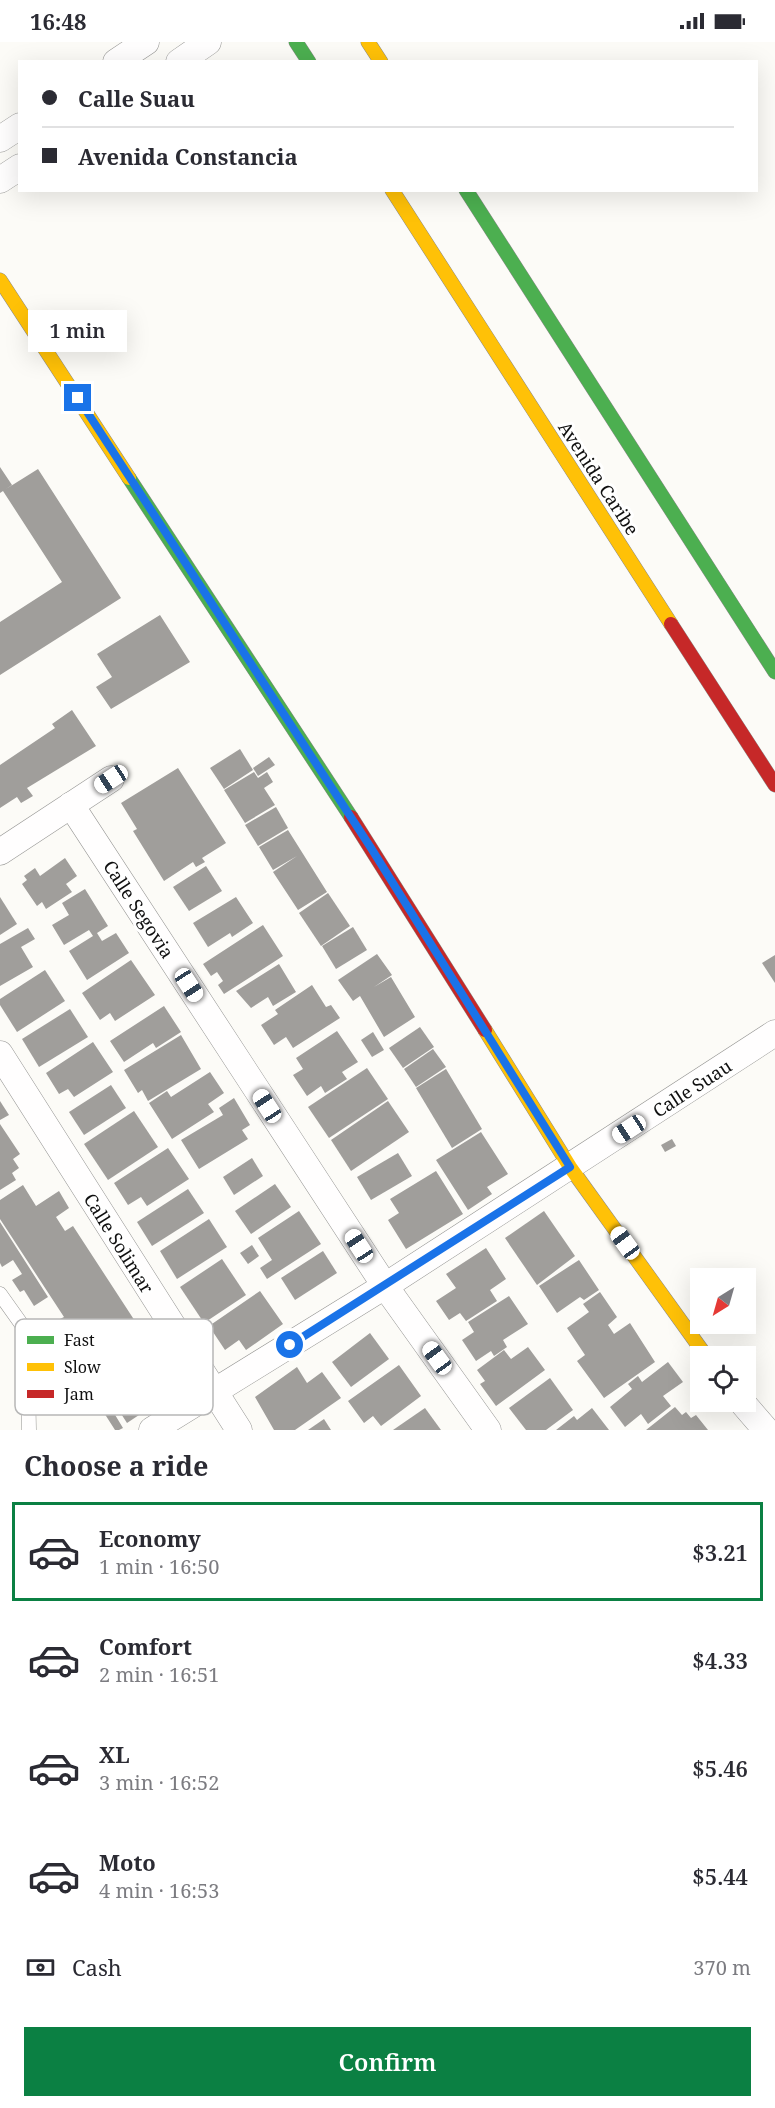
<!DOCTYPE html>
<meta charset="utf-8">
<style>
body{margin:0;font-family:"Noto Serif",serif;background:#f7f7f7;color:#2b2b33;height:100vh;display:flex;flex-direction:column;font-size:22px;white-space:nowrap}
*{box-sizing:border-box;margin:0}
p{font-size:20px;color:#7c7c81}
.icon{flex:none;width:33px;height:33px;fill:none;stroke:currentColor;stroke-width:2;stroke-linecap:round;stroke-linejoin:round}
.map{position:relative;height:1388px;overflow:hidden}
.drawer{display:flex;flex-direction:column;background:#fff;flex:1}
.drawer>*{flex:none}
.guide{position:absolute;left:18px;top:18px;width:740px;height:132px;border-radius:0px;box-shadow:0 6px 24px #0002;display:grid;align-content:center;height:132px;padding:0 24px;background:#fff}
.needle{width:39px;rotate:217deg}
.fabs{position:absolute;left:690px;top:1226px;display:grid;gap:12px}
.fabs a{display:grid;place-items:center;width:66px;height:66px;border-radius:0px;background:#fff;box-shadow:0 6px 24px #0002;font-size:30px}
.end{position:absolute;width:27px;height:27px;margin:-14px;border:8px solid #1a73e8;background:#fff;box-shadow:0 0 0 3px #fff}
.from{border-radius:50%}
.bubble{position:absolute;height:42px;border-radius:0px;background:#fff;box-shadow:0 6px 24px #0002;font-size:20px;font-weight:600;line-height:42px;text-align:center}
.car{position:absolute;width:18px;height:36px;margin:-18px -9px;border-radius:8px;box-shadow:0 0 4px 2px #0007;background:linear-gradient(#fff 24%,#345 0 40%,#fff 0 76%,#345 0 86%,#fff 0)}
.guide b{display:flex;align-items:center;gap:21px;height:57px;font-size:22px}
.guide b+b{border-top:2px solid #e1e1e2}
.guide i{width:15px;height:15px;background:#2b2b33}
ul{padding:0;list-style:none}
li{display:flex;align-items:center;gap:18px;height:99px;margin:0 12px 9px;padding:0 12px;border:3px solid transparent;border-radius:0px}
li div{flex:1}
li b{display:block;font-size:22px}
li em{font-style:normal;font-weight:600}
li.active{border-color:#0b8043}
li>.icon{width:54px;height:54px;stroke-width:1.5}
h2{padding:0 24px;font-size:27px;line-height:72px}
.pay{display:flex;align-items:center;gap:15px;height:66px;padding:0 24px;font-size:22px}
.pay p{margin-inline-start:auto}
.button{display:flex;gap:12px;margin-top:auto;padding:12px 24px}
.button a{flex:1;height:69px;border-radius:0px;background:#0b8043;color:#fff;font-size:24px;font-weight:600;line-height:69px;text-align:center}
.status{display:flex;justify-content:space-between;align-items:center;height:42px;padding:0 30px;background:#fff;direction:ltr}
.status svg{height:16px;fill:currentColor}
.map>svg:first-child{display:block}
.building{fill:#a09e9b}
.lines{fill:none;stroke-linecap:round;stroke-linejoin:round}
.lane-casing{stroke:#969694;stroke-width:15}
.street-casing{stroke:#969694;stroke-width:27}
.fast-casing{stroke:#8d8c8b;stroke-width:15}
.slow-casing{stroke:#8d8c8b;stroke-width:15}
.jam-casing{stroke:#8d8c8b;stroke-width:15}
.lane{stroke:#fffefe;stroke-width:14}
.street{stroke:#fffefe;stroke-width:26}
.fast{stroke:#4caf50;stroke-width:14}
.slow{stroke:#ffc107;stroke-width:14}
.jam{stroke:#c62828;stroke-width:14}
.route{stroke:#1a73e8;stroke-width:8}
.labels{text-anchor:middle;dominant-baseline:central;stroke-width:6;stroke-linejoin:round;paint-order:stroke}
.street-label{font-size:18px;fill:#101010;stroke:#fff}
.key{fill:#fff;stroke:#b7b7b7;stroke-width:1.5}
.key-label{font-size:16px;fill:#101010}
</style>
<div class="status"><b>16:48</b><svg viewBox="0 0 49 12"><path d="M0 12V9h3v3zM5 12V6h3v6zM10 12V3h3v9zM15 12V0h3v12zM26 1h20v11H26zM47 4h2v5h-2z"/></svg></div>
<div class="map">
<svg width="775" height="1388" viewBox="0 0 775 1388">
<rect width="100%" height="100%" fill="#fcfbf7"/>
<g class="building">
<path d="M0,425L12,443L6,447L38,427L121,556L0,633V580L62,540L3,449L0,451Z"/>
<path d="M160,573L190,620L111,667L96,645L112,635L97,612Z"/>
<path d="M72,668L96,704L27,746L33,754L21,761L17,755L0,766V723L55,686L52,682Z"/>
<path d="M240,707L253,728L224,747L210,726Z"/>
<path d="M269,715L275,723L258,734L253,726Z"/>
<path d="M178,726L226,801L202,816L205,820L196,825L193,820L164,839L133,789L137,787L121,761Z"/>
<path d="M254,730L258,736L267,730L273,740L264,746L275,763L245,781L224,748Z"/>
<path d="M276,765L288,786L258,804L245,783Z"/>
<path d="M288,788L327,850L298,868L273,830L297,814L273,828L259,805Z"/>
<path d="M65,816L77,834L66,842L72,850L46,867L42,860L37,864L22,842L27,838L24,834L35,826L40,834Z"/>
<path d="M206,824L222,849L189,869L173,845Z"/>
<path d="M85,847L108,884L97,891L102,899L116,891L129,911L87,938L69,909L93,894L89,888L64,903L52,883L69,873L62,861Z"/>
<path d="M328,851L350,884L321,904L299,871Z"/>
<path d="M0,855L17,882L0,893Z"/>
<path d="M236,855L253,881L232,895L230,891L208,905L193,881Z"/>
<path d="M263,883L283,914L224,952L218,943L223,939L217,930L211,934L203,922Z"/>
<path d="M353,885L367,908L336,927L322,904Z"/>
<path d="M28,886L35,897L21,905L33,925L0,944V902Z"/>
<path d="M377,912L392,933L374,945L391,935L415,975L384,995L360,954L353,959L338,938Z"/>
<path d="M775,913V941L762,921Z"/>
<path d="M131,918L155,953L115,979L110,971L100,978L82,951Z"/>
<path d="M279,922L296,950L273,964L268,955L251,966L236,949Z"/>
<path d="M45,928L65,959L17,990L0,963V957Z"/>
<path d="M312,943L326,965L331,963L340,976L293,1006L286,995L274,1003L261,983L278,972L275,968Z"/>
<path d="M164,964L181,990L156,1006L153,1001L124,1020L110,999Z"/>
<path d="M70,967L88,995L39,1025L22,997Z"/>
<path d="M420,985L434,1005L403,1026L389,1006Z"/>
<path d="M337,989L358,1020L342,1030L347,1037L325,1051L321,1044L307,1054L293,1033L303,1027L296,1016Z"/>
<path d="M373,990L384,1008L372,1015L361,998Z"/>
<path d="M181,993L201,1027L148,1059L142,1048L138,1051L124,1028Z"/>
<path d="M93,1000L113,1030L74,1055L68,1047L59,1052L46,1031Z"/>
<path d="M433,1007L446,1025L416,1045L404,1027Z"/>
<path d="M367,1026L388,1057L329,1096L308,1065Z"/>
<path d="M446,1027L482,1087L452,1106L416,1046Z"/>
<path d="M210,1030L224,1051L208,1062L214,1070L172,1097L149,1061L167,1049L171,1055Z"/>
<path d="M111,1043L126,1066L84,1093L69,1070Z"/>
<path d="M234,1056L250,1083L242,1088L248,1097L199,1127L181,1098L223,1073L219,1066Z"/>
<path d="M0,1059L9,1073L0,1078Z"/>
<path d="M388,1059L409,1090L351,1129L331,1098Z"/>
<path d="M134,1069L158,1105L108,1138L84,1102Z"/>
<path d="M0,1082L20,1112L13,1117L19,1126L12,1131L16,1138L0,1148Z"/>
<path d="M481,1090L508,1132L487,1145L492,1152L468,1168L436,1118Z"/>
<path d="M672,1097L676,1104L665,1110L661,1103Z"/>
<path d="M168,1106L189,1137L147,1164L141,1155L128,1163L114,1141Z"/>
<path d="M398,1111L412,1134L371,1158L357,1135Z"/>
<path d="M252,1116L263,1134L234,1153L223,1135Z"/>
<path d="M436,1129L463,1172L406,1207L388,1178L399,1171L390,1157Z"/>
<path d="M275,1142L291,1165L251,1192L235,1169Z"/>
<path d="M23,1143L36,1164L59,1149L69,1166L56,1175L65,1189L73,1184L161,1319L148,1328L166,1355L127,1381L60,1277L64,1275L0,1177V1158Z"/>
<path d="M188,1147L204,1171L152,1204L137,1180Z"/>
<path d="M299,1169L321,1202L267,1237L260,1226L272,1218L258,1196Z"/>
<path d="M544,1169L575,1214L537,1243L505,1196Z"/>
<path d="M209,1177L227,1205L177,1237L160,1209Z"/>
<path d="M0,1180L48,1255L34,1264L24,1248L20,1250L12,1238L22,1232L13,1218L2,1225L0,1221Z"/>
<path d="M252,1203L259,1214L248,1222L240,1211Z"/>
<path d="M486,1206L506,1237L490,1248L497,1259L466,1279L460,1271L449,1278L436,1259L456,1246L446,1232Z"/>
<path d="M323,1209L337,1231L295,1258L281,1236Z"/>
<path d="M222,1217L246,1253L204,1281L180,1245Z"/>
<path d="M579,1218L599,1248L584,1258L580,1255L557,1271L539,1244Z"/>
<path d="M260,1249L283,1282L246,1308L239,1298L225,1308L209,1284Z"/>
<path d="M600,1250L617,1275L608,1283L614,1292L630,1281L655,1320L604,1356L577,1319L585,1313L567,1286L589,1270L583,1262Z"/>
<path d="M509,1254L528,1282L503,1298L507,1305L494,1314L491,1309L476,1319L462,1298L474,1290L468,1280Z"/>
<path d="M370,1291L389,1317L351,1345L332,1320Z"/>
<path d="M528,1305L545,1328L496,1364L480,1342L485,1339L477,1328L504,1308L511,1317Z"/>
<path d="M668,1320L683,1340L663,1354L671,1364L648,1382L641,1372L625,1385L610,1365L632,1347L628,1342L638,1334L642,1340Z"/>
<path d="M399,1323L421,1354L381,1384L373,1374L364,1381L348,1359Z"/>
<path d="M297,1325L307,1341L322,1330L341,1356L295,1388H274L255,1355Z"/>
<path d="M550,1336L573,1368L546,1388H526L509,1366Z"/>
<path d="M94,1338L123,1386L119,1388H115L99,1363L95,1365L83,1345Z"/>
<path d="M675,1365L682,1373L686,1370L691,1376L696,1373L708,1388H646Z"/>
<path d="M425,1366L441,1388H393Z"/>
<path d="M592,1366L609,1388H556L574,1374L577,1378Z"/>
<path d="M324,1377L331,1388H308Z"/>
</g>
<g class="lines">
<g class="lane-casing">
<path id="lane" d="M0,1252L27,1290L29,1388"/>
</g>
<g class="street-casing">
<g id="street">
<path d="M116,20L146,0"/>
<path d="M179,20L208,0"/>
<path d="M0,97L20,84"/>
<path d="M0,138L20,125"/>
<path d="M71,763L385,1244L488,1388"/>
<path d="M0,810L111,737"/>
<path d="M0,1012L239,1388"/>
<path d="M741,1359L766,1388"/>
<path d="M152,1388L385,1244L775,991"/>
</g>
</g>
<g class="fast-casing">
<g id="fast">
<path d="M296,0L309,20"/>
<path d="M466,148L775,630"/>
<path d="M129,436L351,775"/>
</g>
</g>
<g class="slow-casing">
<g id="slow">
<path d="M368,0L381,20"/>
<path d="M392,148L671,582"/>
<path d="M0,238L129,436"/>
<path d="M485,988L570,1125L706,1314"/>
</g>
</g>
<g class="jam-casing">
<g id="jam">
<path d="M671,582L775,743"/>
<path d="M351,775L485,988"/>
</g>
</g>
<use href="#lane" class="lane"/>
<use href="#street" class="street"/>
<use href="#fast" class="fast"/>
<use href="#slow" class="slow"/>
<use href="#jam" class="jam"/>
</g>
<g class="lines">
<path class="route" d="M78,356L371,806L570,1125L290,1303"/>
</g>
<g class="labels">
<g class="street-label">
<text transform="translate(599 436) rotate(57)">Avenida Caribe</text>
<text transform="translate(139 867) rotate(57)">Calle Segovia</text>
<text transform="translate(692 1046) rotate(-33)">Calle Suau</text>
<text transform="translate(119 1201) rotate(58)">Calle Solimar</text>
</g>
</g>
<rect x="15" y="1277" width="198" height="96" rx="9" class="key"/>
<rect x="27" y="1294" width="27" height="8" fill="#4caf50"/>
<rect x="27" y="1321" width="27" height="8" fill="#ffc107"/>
<rect x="27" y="1348" width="27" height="8" fill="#c62828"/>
<g class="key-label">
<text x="64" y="1304">Fast</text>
<text x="64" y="1331">Slow</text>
<text x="64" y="1358">Jam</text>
</g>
</svg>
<div class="fabs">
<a><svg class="needle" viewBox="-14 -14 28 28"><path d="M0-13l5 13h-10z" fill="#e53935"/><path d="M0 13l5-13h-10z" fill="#7c7c81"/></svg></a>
<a><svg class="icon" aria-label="locate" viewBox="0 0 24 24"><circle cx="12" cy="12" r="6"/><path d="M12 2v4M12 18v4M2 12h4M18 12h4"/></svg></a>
</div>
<i class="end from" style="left:290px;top:1303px"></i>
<i class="end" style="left:78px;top:356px"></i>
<div class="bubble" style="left:28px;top:268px;width:99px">1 min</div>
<i class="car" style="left:111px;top:737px;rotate:237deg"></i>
<i class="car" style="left:189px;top:943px;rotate:147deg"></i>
<i class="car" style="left:267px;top:1064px;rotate:327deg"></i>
<i class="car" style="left:629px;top:1087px;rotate:237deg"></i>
<i class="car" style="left:625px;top:1201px;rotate:324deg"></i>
<i class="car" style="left:359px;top:1204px;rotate:327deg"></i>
<i class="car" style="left:437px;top:1316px;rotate:324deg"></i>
<div class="guide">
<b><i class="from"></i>Calle Suau</b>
<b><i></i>Avenida Constancia</b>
</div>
</div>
<section class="drawer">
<h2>Choose a ride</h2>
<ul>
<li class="active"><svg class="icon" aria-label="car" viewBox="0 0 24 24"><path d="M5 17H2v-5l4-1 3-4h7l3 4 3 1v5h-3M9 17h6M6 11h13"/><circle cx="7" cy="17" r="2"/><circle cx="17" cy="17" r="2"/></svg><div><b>Economy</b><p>1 min · 16:50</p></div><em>$3.21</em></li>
<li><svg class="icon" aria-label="car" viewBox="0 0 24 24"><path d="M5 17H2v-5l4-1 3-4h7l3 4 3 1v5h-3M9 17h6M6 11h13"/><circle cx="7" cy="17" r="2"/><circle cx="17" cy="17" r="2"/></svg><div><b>Comfort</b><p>2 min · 16:51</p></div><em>$4.33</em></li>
<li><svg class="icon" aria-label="car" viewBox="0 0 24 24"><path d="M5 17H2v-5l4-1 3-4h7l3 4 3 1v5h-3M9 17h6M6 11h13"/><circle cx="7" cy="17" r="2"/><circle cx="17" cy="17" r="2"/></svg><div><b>XL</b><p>3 min · 16:52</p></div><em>$5.46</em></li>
<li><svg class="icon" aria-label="car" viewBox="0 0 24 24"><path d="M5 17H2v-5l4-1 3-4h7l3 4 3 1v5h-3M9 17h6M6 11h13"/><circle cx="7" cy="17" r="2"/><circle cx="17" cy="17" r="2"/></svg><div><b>Moto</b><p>4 min · 16:53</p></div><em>$5.44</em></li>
</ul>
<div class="pay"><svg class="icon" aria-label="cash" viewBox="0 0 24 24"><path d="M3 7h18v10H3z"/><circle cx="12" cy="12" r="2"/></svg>Cash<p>370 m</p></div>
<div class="button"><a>Confirm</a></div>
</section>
